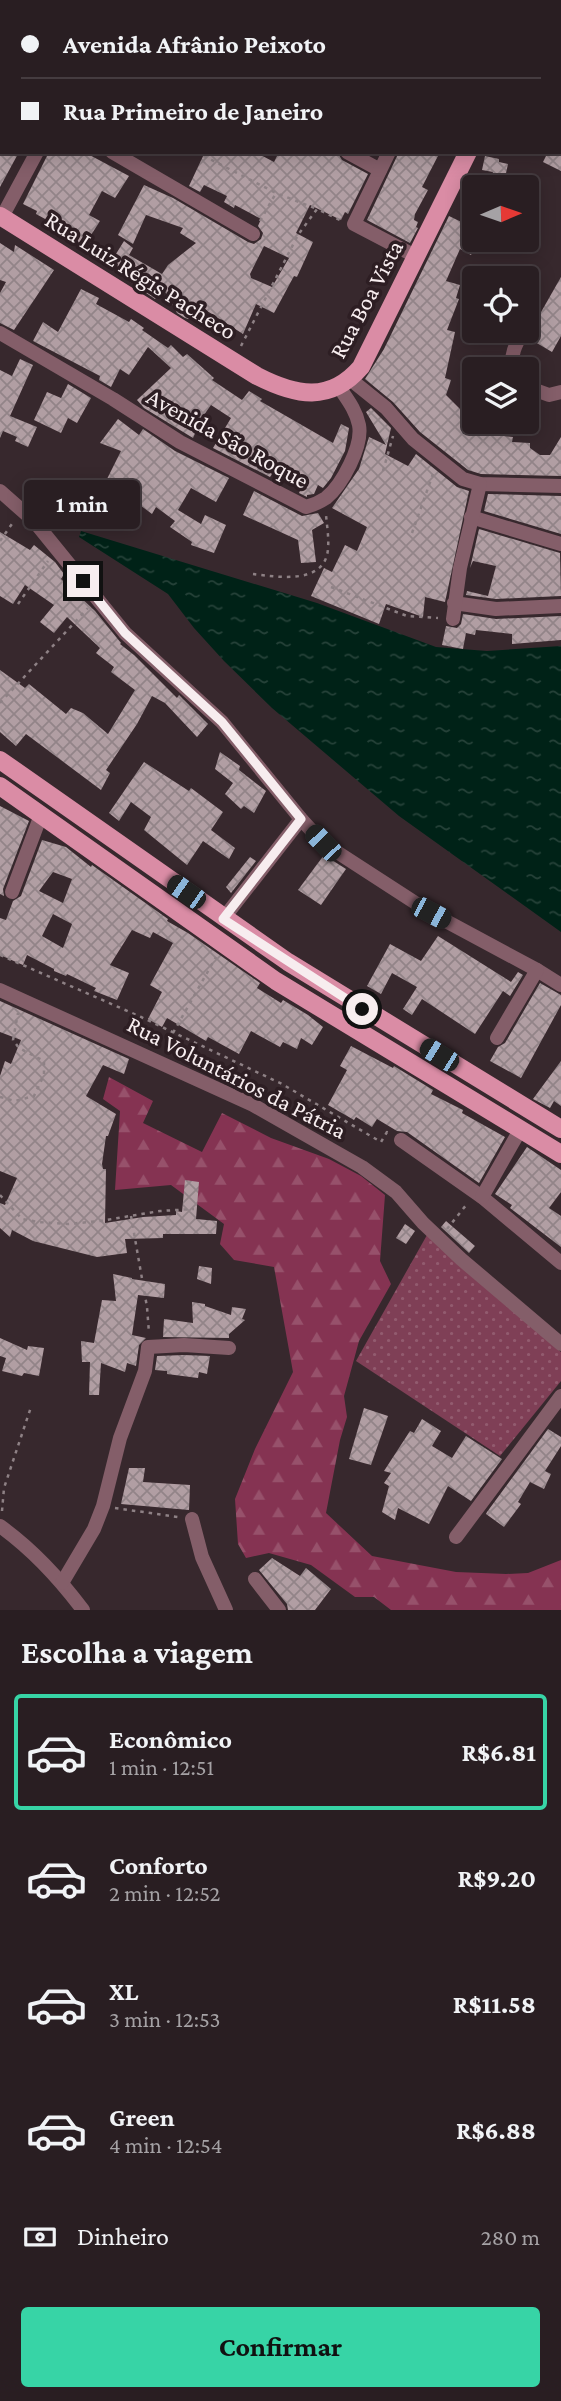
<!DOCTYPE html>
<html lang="pt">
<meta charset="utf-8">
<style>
body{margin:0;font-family:"Crimson Pro",serif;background:#352b2f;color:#f1f3f6;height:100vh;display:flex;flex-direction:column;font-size:26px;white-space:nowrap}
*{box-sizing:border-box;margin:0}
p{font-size:23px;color:#a5a2a5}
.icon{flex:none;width:38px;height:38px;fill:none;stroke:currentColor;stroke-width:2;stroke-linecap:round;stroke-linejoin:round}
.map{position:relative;height:1610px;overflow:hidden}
.drawer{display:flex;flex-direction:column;background:#291e22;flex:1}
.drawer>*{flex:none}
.guide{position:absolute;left:0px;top:0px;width:562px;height:154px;box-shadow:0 4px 18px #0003,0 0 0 2px #453c40;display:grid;align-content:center;height:154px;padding:0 21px;background:#291e22}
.needle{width:46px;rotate:88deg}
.fabs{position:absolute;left:462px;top:175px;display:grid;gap:14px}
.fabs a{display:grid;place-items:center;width:77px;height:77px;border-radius:7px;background:#291e22;box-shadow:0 4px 18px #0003,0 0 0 2px #453c40;font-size:35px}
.end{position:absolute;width:32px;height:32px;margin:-16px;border:9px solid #f7edef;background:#111;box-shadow:0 0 0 4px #111}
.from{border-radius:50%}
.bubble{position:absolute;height:49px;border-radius:7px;background:#291e22;box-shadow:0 4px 18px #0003,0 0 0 2px #453c40;font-size:23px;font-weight:700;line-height:49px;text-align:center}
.car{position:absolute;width:21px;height:42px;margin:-21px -10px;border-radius:9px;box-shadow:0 0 5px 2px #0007;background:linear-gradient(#222 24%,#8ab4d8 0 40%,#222 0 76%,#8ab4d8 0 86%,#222 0)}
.guide b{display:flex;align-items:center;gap:24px;height:66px;font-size:26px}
.guide b+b{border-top:2px solid #453c40}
.guide i{width:18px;height:18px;background:#f1f3f6}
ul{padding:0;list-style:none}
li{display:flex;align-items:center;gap:21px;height:116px;margin:0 14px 10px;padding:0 7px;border:4px solid transparent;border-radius:7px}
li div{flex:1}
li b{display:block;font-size:26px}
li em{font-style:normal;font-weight:700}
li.on{border-color:#37d4a6}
li>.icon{width:63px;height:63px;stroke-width:1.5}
h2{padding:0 21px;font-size:32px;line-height:84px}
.pay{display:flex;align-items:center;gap:18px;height:77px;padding:0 21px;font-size:26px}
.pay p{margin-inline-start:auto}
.primary-button{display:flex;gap:14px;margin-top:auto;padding:14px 21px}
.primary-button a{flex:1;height:80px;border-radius:7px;background:#37d4a6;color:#111;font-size:28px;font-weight:700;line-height:80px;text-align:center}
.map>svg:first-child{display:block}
.forest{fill:url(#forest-firs)}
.park{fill:url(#park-dots)}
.water{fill:url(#water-ripples)}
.building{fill:url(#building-cross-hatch);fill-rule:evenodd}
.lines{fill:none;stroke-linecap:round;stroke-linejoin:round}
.path{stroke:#8e8185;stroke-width:2.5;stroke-dasharray:3.5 5;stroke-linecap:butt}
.minor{stroke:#845e69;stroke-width:14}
.major{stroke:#da8ca5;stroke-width:18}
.route{stroke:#f7edef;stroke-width:9}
.labels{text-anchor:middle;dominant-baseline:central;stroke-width:7;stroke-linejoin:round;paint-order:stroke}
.street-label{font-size:24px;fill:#f7edef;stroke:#2d1e23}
</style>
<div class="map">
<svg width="561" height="1610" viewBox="0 0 561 1610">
<defs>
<pattern id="forest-firs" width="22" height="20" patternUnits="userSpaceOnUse" patternTransform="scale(1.75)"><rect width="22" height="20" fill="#853352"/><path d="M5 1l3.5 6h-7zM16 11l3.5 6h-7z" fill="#97516b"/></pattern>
<pattern id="park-dots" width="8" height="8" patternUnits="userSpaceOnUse" patternTransform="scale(1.75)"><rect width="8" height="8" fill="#7f3f56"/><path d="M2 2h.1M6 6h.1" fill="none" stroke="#925b6f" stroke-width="1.8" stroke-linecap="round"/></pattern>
<pattern id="water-ripples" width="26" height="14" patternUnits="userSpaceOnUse" patternTransform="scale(1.75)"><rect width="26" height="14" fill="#002217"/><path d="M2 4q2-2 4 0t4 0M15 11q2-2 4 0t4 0" fill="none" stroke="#264239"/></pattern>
<pattern id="building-cross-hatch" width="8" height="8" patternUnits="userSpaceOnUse" patternTransform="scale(1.75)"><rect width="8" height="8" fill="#b19ea3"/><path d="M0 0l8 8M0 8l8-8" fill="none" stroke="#928488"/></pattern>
</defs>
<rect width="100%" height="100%" fill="#37282d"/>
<path class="forest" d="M109,1077L153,1101L143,1123L202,1152L222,1113L271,1138L329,1159L361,1176L385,1195L380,1261L391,1284L359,1341L344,1396L347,1417L340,1440L326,1513L372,1556L456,1572L506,1574L528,1573L561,1560V1610H391L374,1597H355L311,1565L269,1553L246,1558L238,1544L235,1499L255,1449L293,1372L274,1267L234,1260L220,1244L224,1224L171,1185L115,1190L120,1111L103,1099Z"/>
<path class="park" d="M427,1235L561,1352V1381L500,1456L356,1361Z"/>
<path class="water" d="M81,531L317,603L436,647L487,651L561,646V932L399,816L272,708L224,661L194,628L168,594L79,537Z"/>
<g class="building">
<path d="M0,152H19L0,187Z"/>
<path d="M49,152H84L129,176L115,198L102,191L89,215L100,221L84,246L56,230V228L47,220L36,214L37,211L23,204Z"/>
<path d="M205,152H255L274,162L279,152H337L342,160L368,174L348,214L345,212L341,220L310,205L296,233L313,242L297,277L294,276L274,313L256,304L243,334L201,307L188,319L185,318L177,313L163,288L155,299L130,282L133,277L111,262L124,241L133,248L129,255L162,274L168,265L196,243L180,233L183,228L146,215L133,244L118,235L144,185L173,198L248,242L254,244L261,239L263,233L258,226L261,219L235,205L234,208L224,202L227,196L204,185L200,192L189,186ZM264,246L289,258L272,287L251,278L250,274Z"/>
<path d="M399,152H440L422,187L428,190L415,214L414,220L418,222L416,227L418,228L410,243L367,220Z"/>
<path d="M548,152H561V171L543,162Z"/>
<path d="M485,156L499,159V162L508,164L503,187H488L493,172L482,170Z"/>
<path d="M449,216L474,228V240H478L471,255L460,249L446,281L460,285L456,298L459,299L447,330L455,332L445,378L451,380L446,395L473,422L495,435L513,437L512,442L530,443V448L540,455H550L561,437V476L481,474L468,470L420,432L393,402L365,379L384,349Z"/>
<path d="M0,243L14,252L15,245L54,270L14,330L0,323V293L6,282L0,280Z"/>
<path d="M561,277V336L552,352L530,339L532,328Z"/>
<path d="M81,289L99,298L96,304L129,322L131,319L144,328L142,330L168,348L171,345L183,357L187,354L214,378L212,380L242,400L249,391L262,399L260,401L333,443L341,424L349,428L345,451L331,478L323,488L318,485L314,494L307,495V497L299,493L304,482L277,467L270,477L213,448L231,418L211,405L196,426L198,427L193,438L144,408L137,400L171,368L148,347L129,375L120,369L111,387L99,380L100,376L33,341L43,322L58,332Z"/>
<path d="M20,359L33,365L10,416L37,427L28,447L15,441L17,437L3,431L0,438V370L12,376Z"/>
<path d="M68,384L91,398L77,423L68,418L61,433L34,420L47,392L61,398Z"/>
<path d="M371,408L391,428L385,454L408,466L416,454L457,487L469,491L445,602L425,597L423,617L386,604L379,624L311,596L324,568L332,572L345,545L357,551L367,527L332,508L359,469L369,437L386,445L366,412Z"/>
<path d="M118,419L139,435L143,429L175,451L229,478L216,502L191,488L178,510L201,524L205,515L226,525L214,553L191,545L192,542L170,527L175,521L156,507L152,514L125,494L105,483L121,451L100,443Z"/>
<path d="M254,491L302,516L318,513L324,523L312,530L316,562L301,563L298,540L243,515Z"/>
<path d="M488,494L561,496V534L484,511Z"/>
<path d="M479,529L560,553L561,596L496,599L466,595L467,591L488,596L496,566L473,561L470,568Z"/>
<path d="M0,532L30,550L34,545L55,562L64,574L61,579L95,611L121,643L120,644L134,655L177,698L179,695L208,724L197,737L165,703L152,696L137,724L106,770L110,773L101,790L26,734L16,746L0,732V670L25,688L29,684L66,714L71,708L83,713L108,734L135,690L111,672L114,667L96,653L100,648L67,617L54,633L40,622L54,605L25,585L13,604L0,596Z"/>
<path d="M463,614L496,619L561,616V640L512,644V634L476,630L475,635L466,633L463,649L442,645L446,626L457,628L461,624Z"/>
<path d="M220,752L240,766L239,770L266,791L254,813L244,806L241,809L225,794L233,783L215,769Z"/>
<path d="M144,762L189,791L191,788L223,812L211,830L235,848L229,859L203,841L187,865L144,830L151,817L131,802L119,821L109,813Z"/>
<path d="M0,806L29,821L3,889L4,896L0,894Z"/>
<path d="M42,840L66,847L91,867L92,865L168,919L167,921L188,933L260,983L257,988L281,1003L283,1000L308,1015L323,1027L312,1045L301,1038L297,1049L283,1042L280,1047L251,1031L239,1054L208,1037L206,1041L167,1018L162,1027L148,1019L162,992L150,985L173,943L153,932L150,938L132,930L110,965L129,973L117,1000L94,991L96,988L67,974L66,976L54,971V969L27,955L23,965L0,955V918L6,920L13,901L21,896ZM53,872L72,879L63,903L39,891ZM53,914L72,924L63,948L42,936Z"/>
<path d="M324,855L346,869L321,905L298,890Z"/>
<path d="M250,857L256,861L231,893L226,887Z"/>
<path d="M438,936L511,982L518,972L523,975L510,996L503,991L475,1034L422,999L412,1015L403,1009L417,987L392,973L381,994L367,986L390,944L421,961Z"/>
<path d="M540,983L561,995V1005L521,1078L490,1061L498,1047L505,1043Z"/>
<path d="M0,1001L129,1059L124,1074L103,1065L86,1096L116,1114L108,1136H106L102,1164L103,1169H106L105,1223L143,1217L176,1215V1211L182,1212L185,1180L199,1182L196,1219L217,1221L216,1234H163V1238L125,1239L127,1253L97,1257L33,1241L12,1230L10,1237L0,1228V1203L5,1205L17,1178L0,1171V1076L5,1061L11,1064L21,1040L0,1032Z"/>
<path d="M351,1046L393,1068L394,1066L433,1090L431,1094L463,1110L462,1113L505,1137L479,1183L407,1132L397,1131L377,1119L372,1127L356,1117L354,1120L328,1105L347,1070L340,1066Z"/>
<path d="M561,1061V1106L554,1101L550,1108L533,1099Z"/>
<path d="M527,1147L561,1170V1192L549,1208L561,1216V1247L510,1208L512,1205L495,1194Z"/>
<path d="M446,1221L475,1246L469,1253L441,1227Z"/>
<path d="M405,1224L415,1231L406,1244L396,1238Z"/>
<path d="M199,1266L212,1268L211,1284L197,1279Z"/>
<path d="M113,1274L132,1278V1279L165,1284L164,1298L138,1295L132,1335L146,1338L139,1345L136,1366L127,1363L125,1372L101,1363L99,1395H89L90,1362H82L81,1341L94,1343L102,1300L116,1301Z"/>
<path d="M192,1302L205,1304V1306L231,1315L232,1307L246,1309L242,1319L245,1320L229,1334V1338L163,1337L164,1319L193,1323Z"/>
<path d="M0,1338L27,1350L28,1346L44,1348L39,1376L24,1373L22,1376L2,1371L6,1358L0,1356Z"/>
<path d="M184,1355L210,1356L207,1374L199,1372L198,1378L167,1374V1371L155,1370L157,1356Z"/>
<path d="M364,1408L388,1416L371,1465L349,1459Z"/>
<path d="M422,1419L441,1431L432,1446L452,1458L466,1436L502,1459L471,1501L448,1486L429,1524L398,1508L395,1520L382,1512L389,1486L384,1483L391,1473L384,1471L410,1431L414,1433Z"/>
<path d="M548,1429L561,1437V1446L545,1471L551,1474L544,1489L530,1482L518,1502L521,1504L504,1527L486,1514L487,1512Z"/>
<path d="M129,1468H145L143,1482L190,1485L189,1510L121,1504Z"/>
<path d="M272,1558L300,1576L306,1568L331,1589L315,1610H288L287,1604L259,1570Z"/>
</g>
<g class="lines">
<g class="path">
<path d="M196,152L276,193L317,209"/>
<path d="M260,221L276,193"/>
<path d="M241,346L298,235L317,209L340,220"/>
<path d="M383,471L393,436"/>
<path d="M51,518L102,511L127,527"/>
<path d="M412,533L433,474"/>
<path d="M0,541L14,521"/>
<path d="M253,574C278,577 325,585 328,549C329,538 327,526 326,515"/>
<path d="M331,587L407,616L438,618"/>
<path d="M18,604L48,561"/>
<path d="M0,703L88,608"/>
<path d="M0,955L141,1017L282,1084L381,1142L387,1132L389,1134"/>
<path d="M173,1033L216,957"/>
<path d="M0,1097L15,1101L34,1096L44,1075V1061L19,1048L13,1040L18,1013"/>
<path d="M0,1195L22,1219L38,1222L68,1224L100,1221L160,1211L194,1209"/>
<path d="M131,1216L147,1307L149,1333"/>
<path d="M447,1229L467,1204"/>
<path d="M115,1508L178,1517"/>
<path d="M2,1511L4,1488L31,1407"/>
</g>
<g class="minor">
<path d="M61,0L65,2"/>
<path d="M238,0L241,2"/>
<path d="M107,2L108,0"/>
<path d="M462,2L463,0"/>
<path d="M0,88L2,89"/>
<path d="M112,152L253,234"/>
<path d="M347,152L380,170"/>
<path d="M389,152L354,224L417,257"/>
<path d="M2,217L37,152"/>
<path d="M0,333L113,399L180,442L306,507C313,505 320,502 326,498C342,485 363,446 359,425C356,410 347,399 339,387"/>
<path d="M513,369C510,354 516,344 523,331"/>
<path d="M350,379L386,408L413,439L463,479L480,484L561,486"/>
<path d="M527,387L549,395L561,392"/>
<path d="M0,491L34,521L125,633L222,722L301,819L323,843L431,913L537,970L561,985"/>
<path d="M471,517L561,544"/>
<path d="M454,603L496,609L561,606"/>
<path d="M453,619L460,568L480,484"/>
<path d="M12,892L41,815"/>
<path d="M223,919L301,819"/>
<path d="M0,990L253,1105L362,1167L396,1192L423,1223L461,1259L561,1344"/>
<path d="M497,1038L537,970"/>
<path d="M401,1140L482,1197L561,1263"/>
<path d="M482,1197L520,1130"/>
<path d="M192,1519L202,1557L226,1610"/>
<path d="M0,1526C32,1549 59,1578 83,1610"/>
<path d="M456,1537L561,1396"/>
<path d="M255,1579L279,1610"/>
<path d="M62,1583L94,1529L103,1506L120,1438L145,1371L148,1347L184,1345L229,1348"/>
</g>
<g class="major">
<path d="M541,2L542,0"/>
<path d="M0,216L257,376C296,396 330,403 361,367L468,152"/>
<path d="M0,760L288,962L561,1129"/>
<path d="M0,786L276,981L561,1154"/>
</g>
</g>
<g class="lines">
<path class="route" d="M83,581L125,633L222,722L301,819L223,919L362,1009"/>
</g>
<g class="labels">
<g class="street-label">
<text transform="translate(141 275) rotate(32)">Rua Luiz Régis Pacheco</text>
<text transform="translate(366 299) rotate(-62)">Rua Boa Vista</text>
<text transform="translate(228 438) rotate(29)">Avenida São Roque</text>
<text transform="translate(237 1077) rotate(27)">Rua Voluntários da Pátria</text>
</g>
</g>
</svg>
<div class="fabs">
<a><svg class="needle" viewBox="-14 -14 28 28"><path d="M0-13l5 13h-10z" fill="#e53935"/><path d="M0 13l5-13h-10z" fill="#a5a2a5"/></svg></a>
<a><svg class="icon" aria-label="locate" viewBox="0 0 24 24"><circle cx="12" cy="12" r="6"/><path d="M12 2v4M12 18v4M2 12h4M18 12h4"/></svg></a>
<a><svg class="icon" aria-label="layers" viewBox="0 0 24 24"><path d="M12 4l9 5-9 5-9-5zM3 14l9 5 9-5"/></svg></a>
</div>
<i class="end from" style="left:362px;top:1009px"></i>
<i class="end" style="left:83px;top:581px"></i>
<div class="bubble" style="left:24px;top:480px;width:116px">1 min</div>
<i class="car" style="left:323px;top:843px;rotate:316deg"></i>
<i class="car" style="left:186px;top:892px;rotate:305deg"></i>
<i class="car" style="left:431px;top:913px;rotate:118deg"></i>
<i class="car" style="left:439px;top:1055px;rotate:302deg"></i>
<div class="guide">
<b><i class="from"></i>Avenida Afrânio Peixoto</b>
<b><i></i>Rua Primeiro de Janeiro</b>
</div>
</div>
<section class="drawer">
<h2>Escolha a viagem</h2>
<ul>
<li class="on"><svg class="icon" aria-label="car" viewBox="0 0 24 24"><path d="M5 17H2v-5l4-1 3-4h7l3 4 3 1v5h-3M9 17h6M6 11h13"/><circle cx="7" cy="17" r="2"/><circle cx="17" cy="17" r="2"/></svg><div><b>Econômico</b><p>1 min · 12:51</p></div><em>R$6.81</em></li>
<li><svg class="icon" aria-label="car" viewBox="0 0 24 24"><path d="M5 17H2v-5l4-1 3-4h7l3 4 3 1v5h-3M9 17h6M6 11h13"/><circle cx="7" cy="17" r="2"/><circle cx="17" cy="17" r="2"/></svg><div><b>Conforto</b><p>2 min · 12:52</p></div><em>R$9.20</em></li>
<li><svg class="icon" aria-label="car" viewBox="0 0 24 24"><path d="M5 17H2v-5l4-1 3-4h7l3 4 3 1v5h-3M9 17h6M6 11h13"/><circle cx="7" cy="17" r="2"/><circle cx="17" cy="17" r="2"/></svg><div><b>XL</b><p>3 min · 12:53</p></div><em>R$11.58</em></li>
<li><svg class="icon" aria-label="car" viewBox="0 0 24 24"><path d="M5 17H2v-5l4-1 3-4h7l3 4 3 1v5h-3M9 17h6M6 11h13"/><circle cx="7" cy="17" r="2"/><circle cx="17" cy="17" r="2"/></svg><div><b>Green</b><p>4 min · 12:54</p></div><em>R$6.88</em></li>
</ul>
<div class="pay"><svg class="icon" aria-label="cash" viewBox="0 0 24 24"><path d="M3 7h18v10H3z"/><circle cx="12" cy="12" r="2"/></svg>Dinheiro<p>280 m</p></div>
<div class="primary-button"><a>Confirmar</a></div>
</section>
